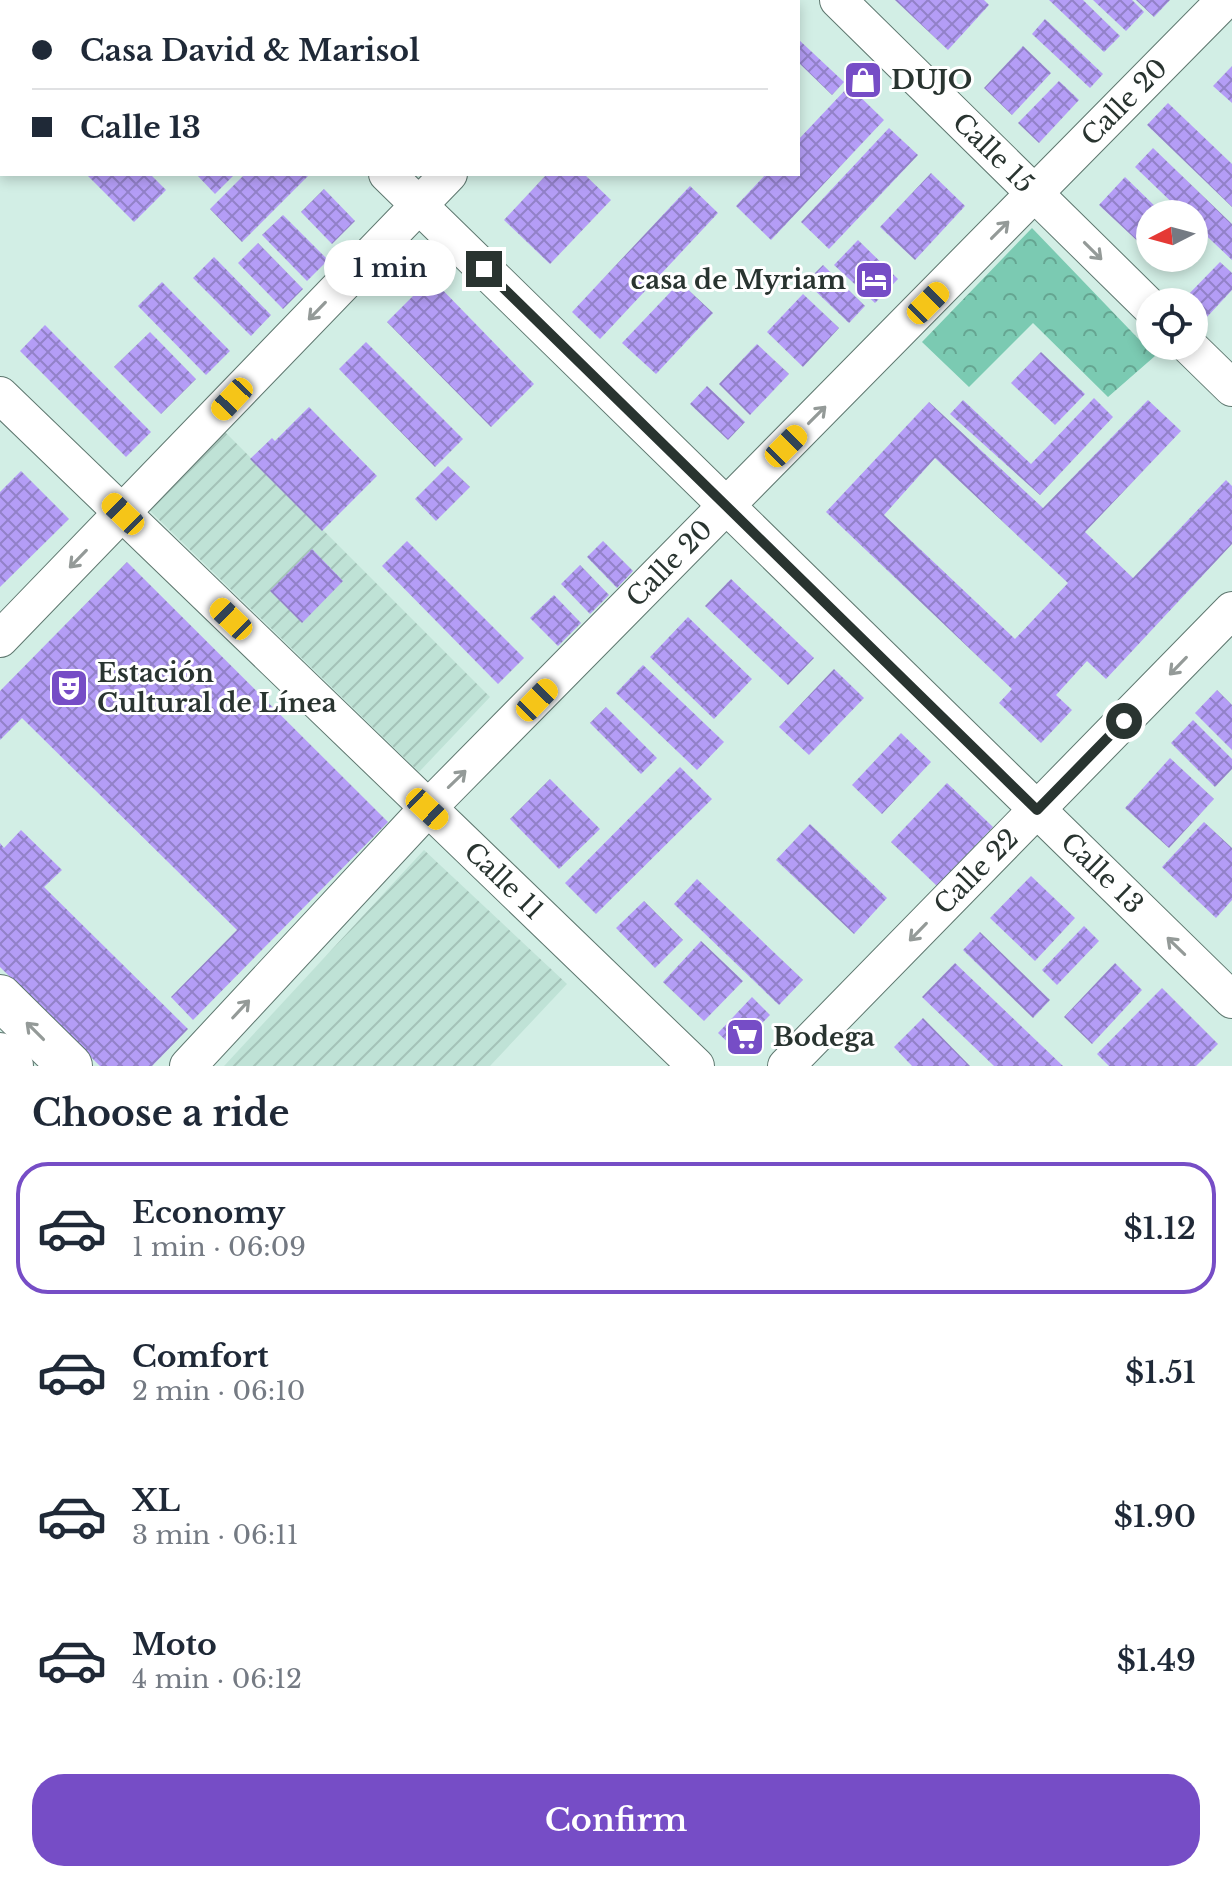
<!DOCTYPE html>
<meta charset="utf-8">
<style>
body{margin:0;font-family:"Libre Baskerville",serif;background:#f2f2f3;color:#1f2937;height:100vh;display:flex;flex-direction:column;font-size:30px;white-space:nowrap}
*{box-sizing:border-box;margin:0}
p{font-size:26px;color:#747a83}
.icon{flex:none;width:44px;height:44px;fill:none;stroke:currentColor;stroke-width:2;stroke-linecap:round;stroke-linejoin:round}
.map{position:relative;height:1066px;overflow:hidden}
.panel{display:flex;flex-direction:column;background:#fff;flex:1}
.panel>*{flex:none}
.top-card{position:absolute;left:0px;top:0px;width:800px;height:176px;box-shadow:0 4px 12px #0003;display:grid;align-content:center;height:176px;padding:0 32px;background:#fff}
.needle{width:52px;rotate:264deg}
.fabs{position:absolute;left:1136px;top:200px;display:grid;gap:16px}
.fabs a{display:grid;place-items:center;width:72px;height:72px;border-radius:50%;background:#fff;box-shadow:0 4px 12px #0003;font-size:40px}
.end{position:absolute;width:36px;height:36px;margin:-18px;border:10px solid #293430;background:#fff;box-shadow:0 0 0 4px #fff}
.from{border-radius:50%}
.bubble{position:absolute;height:56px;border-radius:28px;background:#fff;box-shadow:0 4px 12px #0003;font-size:26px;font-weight:600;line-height:56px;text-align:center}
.car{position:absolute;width:24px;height:48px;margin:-24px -12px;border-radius:10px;box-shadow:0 0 6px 2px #0007;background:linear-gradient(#f5c518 24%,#345 0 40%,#f5c518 0 76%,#345 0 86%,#f5c518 0)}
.top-card b{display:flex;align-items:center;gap:28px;height:76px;font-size:30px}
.top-card b+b{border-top:2px solid #e0e1e3}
.top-card i{width:20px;height:20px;background:#1f2937}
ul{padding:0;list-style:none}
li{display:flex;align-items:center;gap:24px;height:132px;margin:0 16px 12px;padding:0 16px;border:4px solid transparent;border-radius:32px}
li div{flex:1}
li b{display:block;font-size:30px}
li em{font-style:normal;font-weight:600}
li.current{border-color:#764dc6}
li>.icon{width:72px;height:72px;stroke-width:1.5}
h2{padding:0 32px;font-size:36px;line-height:96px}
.button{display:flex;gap:16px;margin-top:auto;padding:16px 32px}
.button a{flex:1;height:92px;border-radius:32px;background:#764dc6;color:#fff;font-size:32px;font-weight:600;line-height:92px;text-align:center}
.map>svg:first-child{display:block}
.industrial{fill:url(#industrial-furrows)}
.forest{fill:url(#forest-crowns)}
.building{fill:url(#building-cross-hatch);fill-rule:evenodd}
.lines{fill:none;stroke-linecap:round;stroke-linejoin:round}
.minor-casing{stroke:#5e776f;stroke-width:38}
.major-casing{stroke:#5e776f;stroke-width:46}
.minor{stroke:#fff;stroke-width:36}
.major{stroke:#fff;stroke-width:44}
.oneway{stroke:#949a98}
.route{stroke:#293430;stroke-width:10}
.labels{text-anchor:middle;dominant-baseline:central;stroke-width:6;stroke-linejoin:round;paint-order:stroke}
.poi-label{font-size:26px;font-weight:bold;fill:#293430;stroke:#fff;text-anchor:start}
.street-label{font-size:26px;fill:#293430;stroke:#fff}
</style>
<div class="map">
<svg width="1232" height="1066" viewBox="0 0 1232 1066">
<defs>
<pattern id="industrial-furrows" width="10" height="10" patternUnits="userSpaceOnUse" patternTransform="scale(2)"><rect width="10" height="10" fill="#bfe2d6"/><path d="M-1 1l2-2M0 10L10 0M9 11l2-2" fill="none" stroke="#a4c2b8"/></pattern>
<pattern id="forest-crowns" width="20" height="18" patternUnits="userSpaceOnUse" patternTransform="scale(2)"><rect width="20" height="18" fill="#7bcab2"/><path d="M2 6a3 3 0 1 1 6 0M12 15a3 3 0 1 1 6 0" fill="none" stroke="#65a591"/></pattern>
<pattern id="building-cross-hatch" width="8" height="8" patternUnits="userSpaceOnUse" patternTransform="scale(2)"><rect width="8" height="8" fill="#b49df6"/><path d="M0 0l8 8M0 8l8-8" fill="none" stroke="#9281c8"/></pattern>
</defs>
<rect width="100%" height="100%" fill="#d2eee5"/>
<g class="industrial">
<path d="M224,431L490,697L419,772L148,509Z"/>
<path d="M424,850L567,984L490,1066H224Z"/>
</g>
<path class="forest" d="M1032,228L1155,356L1108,397L1033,323L969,387L922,342Z"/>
<g class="building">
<path d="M895,0H984L989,5L948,50Z"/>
<path d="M1049,0H1083L1120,36L1104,52Z"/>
<path d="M1093,0H1132L1144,12L1126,31Z"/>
<path d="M1136,0H1170L1154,17Z"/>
<path d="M1045,19L1103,74L1090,88L1032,34Z"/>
<path d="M798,39L844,82L832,95L798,62Z"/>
<path d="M1023,46L1051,73L1012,115L984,88Z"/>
<path d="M1232,66V103L1213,86Z"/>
<path d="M1059,81L1079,100L1039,143L1018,123Z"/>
<path d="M849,86L884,120L771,240L736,206L766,174H798V140Z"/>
<path d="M1168,103L1232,164V207L1147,125Z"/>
<path d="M889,128L918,155L829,249L801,222Z"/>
<path d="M1153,148L1232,224V260L1194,224V214H1184L1135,167Z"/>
<path d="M931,173L965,206L915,260L880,227Z"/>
<path d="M86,174H150L166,190L134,222Z"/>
<path d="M196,174H235L215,194Z"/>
<path d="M245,174H310L242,242L210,209Z"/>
<path d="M547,174H584L611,200L550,264L504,220Z"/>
<path d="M1125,177L1163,214H1150V245L1146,249L1099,205Z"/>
<path d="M690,186L718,213L600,339L572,312Z"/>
<path d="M324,189L355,221L332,244L301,212Z"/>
<path d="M283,215L328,260L307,281L262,235Z"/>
<path d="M858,240L898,279L875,303L834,265Z"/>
<path d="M258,243L303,289L283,309L238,263Z"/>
<path d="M214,257L271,315L251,336L193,278Z"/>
<path d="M1220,262L1232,273V290L1206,318L1194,302L1185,298Z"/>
<path d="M823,265L865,306L849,323L806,282Z"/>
<path d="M431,278L534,384L491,427L387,322Z"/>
<path d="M162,282L230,351L206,375L138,306Z"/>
<path d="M680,282L713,313L656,374L622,343Z"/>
<path d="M803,294L839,328L803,367L767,332Z"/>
<path d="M45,325L151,432L126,457L20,351Z"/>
<path d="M150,332L196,379L161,414L114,367Z"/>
<path d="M366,342L463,439L435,467L339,369Z"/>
<path d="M757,344L789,374L750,415L719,384Z"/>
<path d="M1041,352L1085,394L1055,425L1011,383Z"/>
<path d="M707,386L745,422L728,440L690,404Z"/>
<path d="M1094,398L1113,417L1040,495L950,414L963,400L1031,464Z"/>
<path d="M1148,400L1181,431L1085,532L1133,578L1226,480L1232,486V544L1106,679L1087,661L1056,695L1072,710L1041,743L999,703L1012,689L826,512L929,402L1043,508ZM935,458L1068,583L1015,639L884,515Z"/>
<path d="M309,407L377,476L322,531L250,459L272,438L275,441Z"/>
<path d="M448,466L470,487L436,521L415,499Z"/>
<path d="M21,471L69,519L0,587V492Z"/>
<path d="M407,541L524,658L498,684L382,566Z"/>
<path d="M603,541L633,571L617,588L587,557Z"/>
<path d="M312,549L343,581L302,623L270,591Z"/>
<path d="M127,562L388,822L193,1020L171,997L237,930L22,718L0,740V691Z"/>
<path d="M580,565L609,595L590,614L561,584Z"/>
<path d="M731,579L814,658L788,685L705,606Z"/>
<path d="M554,595L581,623L558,646L530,618Z"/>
<path d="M688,617L752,679L714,719L650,657Z"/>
<path d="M643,665L724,742L697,770L616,693Z"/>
<path d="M834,669L864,698L809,755L779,727Z"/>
<path d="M1217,690L1232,705V750L1195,713Z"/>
<path d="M606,707L657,758L641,774L590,723Z"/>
<path d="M1193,720L1232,759V769L1215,787L1171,743Z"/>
<path d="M901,733L931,762L882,814L852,785Z"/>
<path d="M1170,758L1214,799L1169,848L1125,808Z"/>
<path d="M680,767L712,799L596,914L565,883Z"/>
<path d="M550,779L600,829L559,869L510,819Z"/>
<path d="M947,783L993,827L937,886L891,842Z"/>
<path d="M1204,822L1232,848V900L1216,918L1162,867Z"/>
<path d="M810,824L887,898L854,934L776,860Z"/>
<path d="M21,830L62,870L44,887L188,1029L152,1066H100L0,967V843L4,848Z"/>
<path d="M1031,876L1075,918L1035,961L990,918Z"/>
<path d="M697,879L803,980L779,1005L674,904Z"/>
<path d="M644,901L683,940L655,968L616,928Z"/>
<path d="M1084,926L1099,941L1057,985L1042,970Z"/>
<path d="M980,932L1050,1000L1033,1018L963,950Z"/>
<path d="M701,941L743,981L704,1021L663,982Z"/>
<path d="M955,963L1063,1066H994L922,997Z"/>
<path d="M1115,963L1142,990L1092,1044L1064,1017Z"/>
<path d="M1162,988L1218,1044L1196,1066H1109L1097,1054Z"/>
<path d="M752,997L770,1015L736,1050L718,1033Z"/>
<path d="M923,1018L970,1066H912L894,1047Z"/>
</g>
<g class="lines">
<g class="minor-casing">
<g id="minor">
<path d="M210,0L212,2"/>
<path id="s1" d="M838,0L1150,307"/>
<path d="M20,2L22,0"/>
<path d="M622,2L624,0"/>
<path d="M0,23L2,21"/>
<path id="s2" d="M387,174L1232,1000"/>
<path d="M1189,346L1232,388"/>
<path id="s3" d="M0,395L696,1066"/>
<path d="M0,639L449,174"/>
<path id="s4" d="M188,1066L427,809L1225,0"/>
<path id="s5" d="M786,1066L1232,610"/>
</g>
</g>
<g class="major-casing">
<g id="major">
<path d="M0,997L70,1066"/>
<path d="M0,1055L11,1066"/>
</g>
</g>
<use href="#minor" class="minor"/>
<use href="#major" class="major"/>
</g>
<defs><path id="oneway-shaft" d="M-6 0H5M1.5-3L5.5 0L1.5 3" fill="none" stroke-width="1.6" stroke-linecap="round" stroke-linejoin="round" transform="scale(2)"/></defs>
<g class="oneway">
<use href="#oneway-shaft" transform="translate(1000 230) rotate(-45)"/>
<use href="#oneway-shaft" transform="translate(1093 251) rotate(45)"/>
<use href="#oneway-shaft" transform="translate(317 311) rotate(134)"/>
<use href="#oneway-shaft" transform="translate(817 415) rotate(-45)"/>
<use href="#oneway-shaft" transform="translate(78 559) rotate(134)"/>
<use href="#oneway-shaft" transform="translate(1178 666) rotate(134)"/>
<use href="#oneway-shaft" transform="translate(457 779) rotate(-44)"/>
<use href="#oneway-shaft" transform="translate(918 932) rotate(134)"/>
<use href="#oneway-shaft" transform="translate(1176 946) rotate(-136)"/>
<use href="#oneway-shaft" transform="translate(241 1009) rotate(-47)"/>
<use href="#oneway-shaft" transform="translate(35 1031) rotate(-135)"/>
</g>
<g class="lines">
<path class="route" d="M484,269L1037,810L1124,721"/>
</g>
<defs>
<g id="shop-square" transform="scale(2)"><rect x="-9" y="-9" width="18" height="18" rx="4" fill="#764dc6" stroke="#fff"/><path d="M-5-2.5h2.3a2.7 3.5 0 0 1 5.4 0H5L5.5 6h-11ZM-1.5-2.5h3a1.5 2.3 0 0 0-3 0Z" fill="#fff"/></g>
<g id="hotel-square" transform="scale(2)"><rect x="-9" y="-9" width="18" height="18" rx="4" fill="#764dc6" stroke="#fff"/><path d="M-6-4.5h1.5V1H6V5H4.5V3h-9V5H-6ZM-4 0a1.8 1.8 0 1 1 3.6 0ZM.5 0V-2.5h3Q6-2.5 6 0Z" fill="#fff"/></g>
<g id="theatre-square" transform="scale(2)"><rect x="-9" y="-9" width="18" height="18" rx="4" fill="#764dc6" stroke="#fff"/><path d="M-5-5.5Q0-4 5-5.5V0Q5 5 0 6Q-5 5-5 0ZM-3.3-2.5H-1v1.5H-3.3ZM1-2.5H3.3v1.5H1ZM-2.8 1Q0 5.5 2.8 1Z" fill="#fff"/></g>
<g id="supermarket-square" transform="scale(2)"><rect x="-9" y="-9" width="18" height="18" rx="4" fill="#764dc6" stroke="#fff"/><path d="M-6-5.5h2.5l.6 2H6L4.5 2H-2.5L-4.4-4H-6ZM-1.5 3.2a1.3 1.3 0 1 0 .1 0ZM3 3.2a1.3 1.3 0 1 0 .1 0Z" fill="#fff"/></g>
</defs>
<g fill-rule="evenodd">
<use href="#shop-square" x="863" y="80"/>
<use href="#hotel-square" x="874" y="280"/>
<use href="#theatre-square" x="69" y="688"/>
<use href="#supermarket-square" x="745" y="1037"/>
</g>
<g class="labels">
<g class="poi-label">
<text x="891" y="80">DUJO</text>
<text x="846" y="280" text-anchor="end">casa de Myriam</text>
<text x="97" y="673">Estación<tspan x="97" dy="30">Cultural de Línea</tspan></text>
<text x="773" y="1037">Bodega</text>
</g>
<g class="street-label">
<text stroke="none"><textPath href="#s4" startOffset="1344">Calle 20</textPath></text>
<text stroke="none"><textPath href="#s1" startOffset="218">Calle 15</textPath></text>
<text stroke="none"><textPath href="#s4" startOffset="696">Calle 20</textPath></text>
<text stroke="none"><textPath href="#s5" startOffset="272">Calle 22</textPath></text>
<text stroke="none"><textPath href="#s2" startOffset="1000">Calle 13</textPath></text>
<text stroke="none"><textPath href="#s3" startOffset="700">Calle 11</textPath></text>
</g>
</g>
</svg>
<div class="fabs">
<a><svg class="needle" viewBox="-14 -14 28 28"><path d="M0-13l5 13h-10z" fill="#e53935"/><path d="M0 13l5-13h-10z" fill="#747a83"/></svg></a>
<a><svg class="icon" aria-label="locate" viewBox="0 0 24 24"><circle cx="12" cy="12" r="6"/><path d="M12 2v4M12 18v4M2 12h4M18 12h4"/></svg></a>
</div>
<i class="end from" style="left:1124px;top:721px"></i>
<i class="end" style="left:484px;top:269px"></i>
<div class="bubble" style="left:324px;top:240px;width:132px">1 min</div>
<i class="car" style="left:928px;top:303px;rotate:45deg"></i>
<i class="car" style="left:232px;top:399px;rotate:223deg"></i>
<i class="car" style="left:786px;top:446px;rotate:45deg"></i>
<i class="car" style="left:123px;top:514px;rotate:314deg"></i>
<i class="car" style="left:231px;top:619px;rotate:314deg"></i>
<i class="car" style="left:537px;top:700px;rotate:44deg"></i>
<i class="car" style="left:427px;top:809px;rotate:133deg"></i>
<div class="top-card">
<b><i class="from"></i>Casa David &amp; Marisol</b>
<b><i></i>Calle 13</b>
</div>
</div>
<section class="panel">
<h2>Choose a ride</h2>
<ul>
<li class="current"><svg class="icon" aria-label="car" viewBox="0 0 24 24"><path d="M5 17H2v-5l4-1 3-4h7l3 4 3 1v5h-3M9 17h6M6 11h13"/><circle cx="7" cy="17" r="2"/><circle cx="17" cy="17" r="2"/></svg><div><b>Economy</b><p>1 min · 06:09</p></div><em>$1.12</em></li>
<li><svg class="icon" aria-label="car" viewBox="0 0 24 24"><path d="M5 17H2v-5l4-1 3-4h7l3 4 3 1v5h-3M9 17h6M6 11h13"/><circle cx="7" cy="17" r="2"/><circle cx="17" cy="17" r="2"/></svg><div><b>Comfort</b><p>2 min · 06:10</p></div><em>$1.51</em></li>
<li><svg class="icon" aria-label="car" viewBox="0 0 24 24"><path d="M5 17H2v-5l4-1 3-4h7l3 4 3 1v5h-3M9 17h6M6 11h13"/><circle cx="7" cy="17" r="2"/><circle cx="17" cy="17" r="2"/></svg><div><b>XL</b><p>3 min · 06:11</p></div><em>$1.90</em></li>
<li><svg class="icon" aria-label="car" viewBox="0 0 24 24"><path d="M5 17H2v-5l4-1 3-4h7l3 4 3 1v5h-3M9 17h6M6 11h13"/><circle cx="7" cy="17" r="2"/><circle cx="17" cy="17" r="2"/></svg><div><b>Moto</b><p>4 min · 06:12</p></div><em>$1.49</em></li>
</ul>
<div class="button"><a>Confirm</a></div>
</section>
